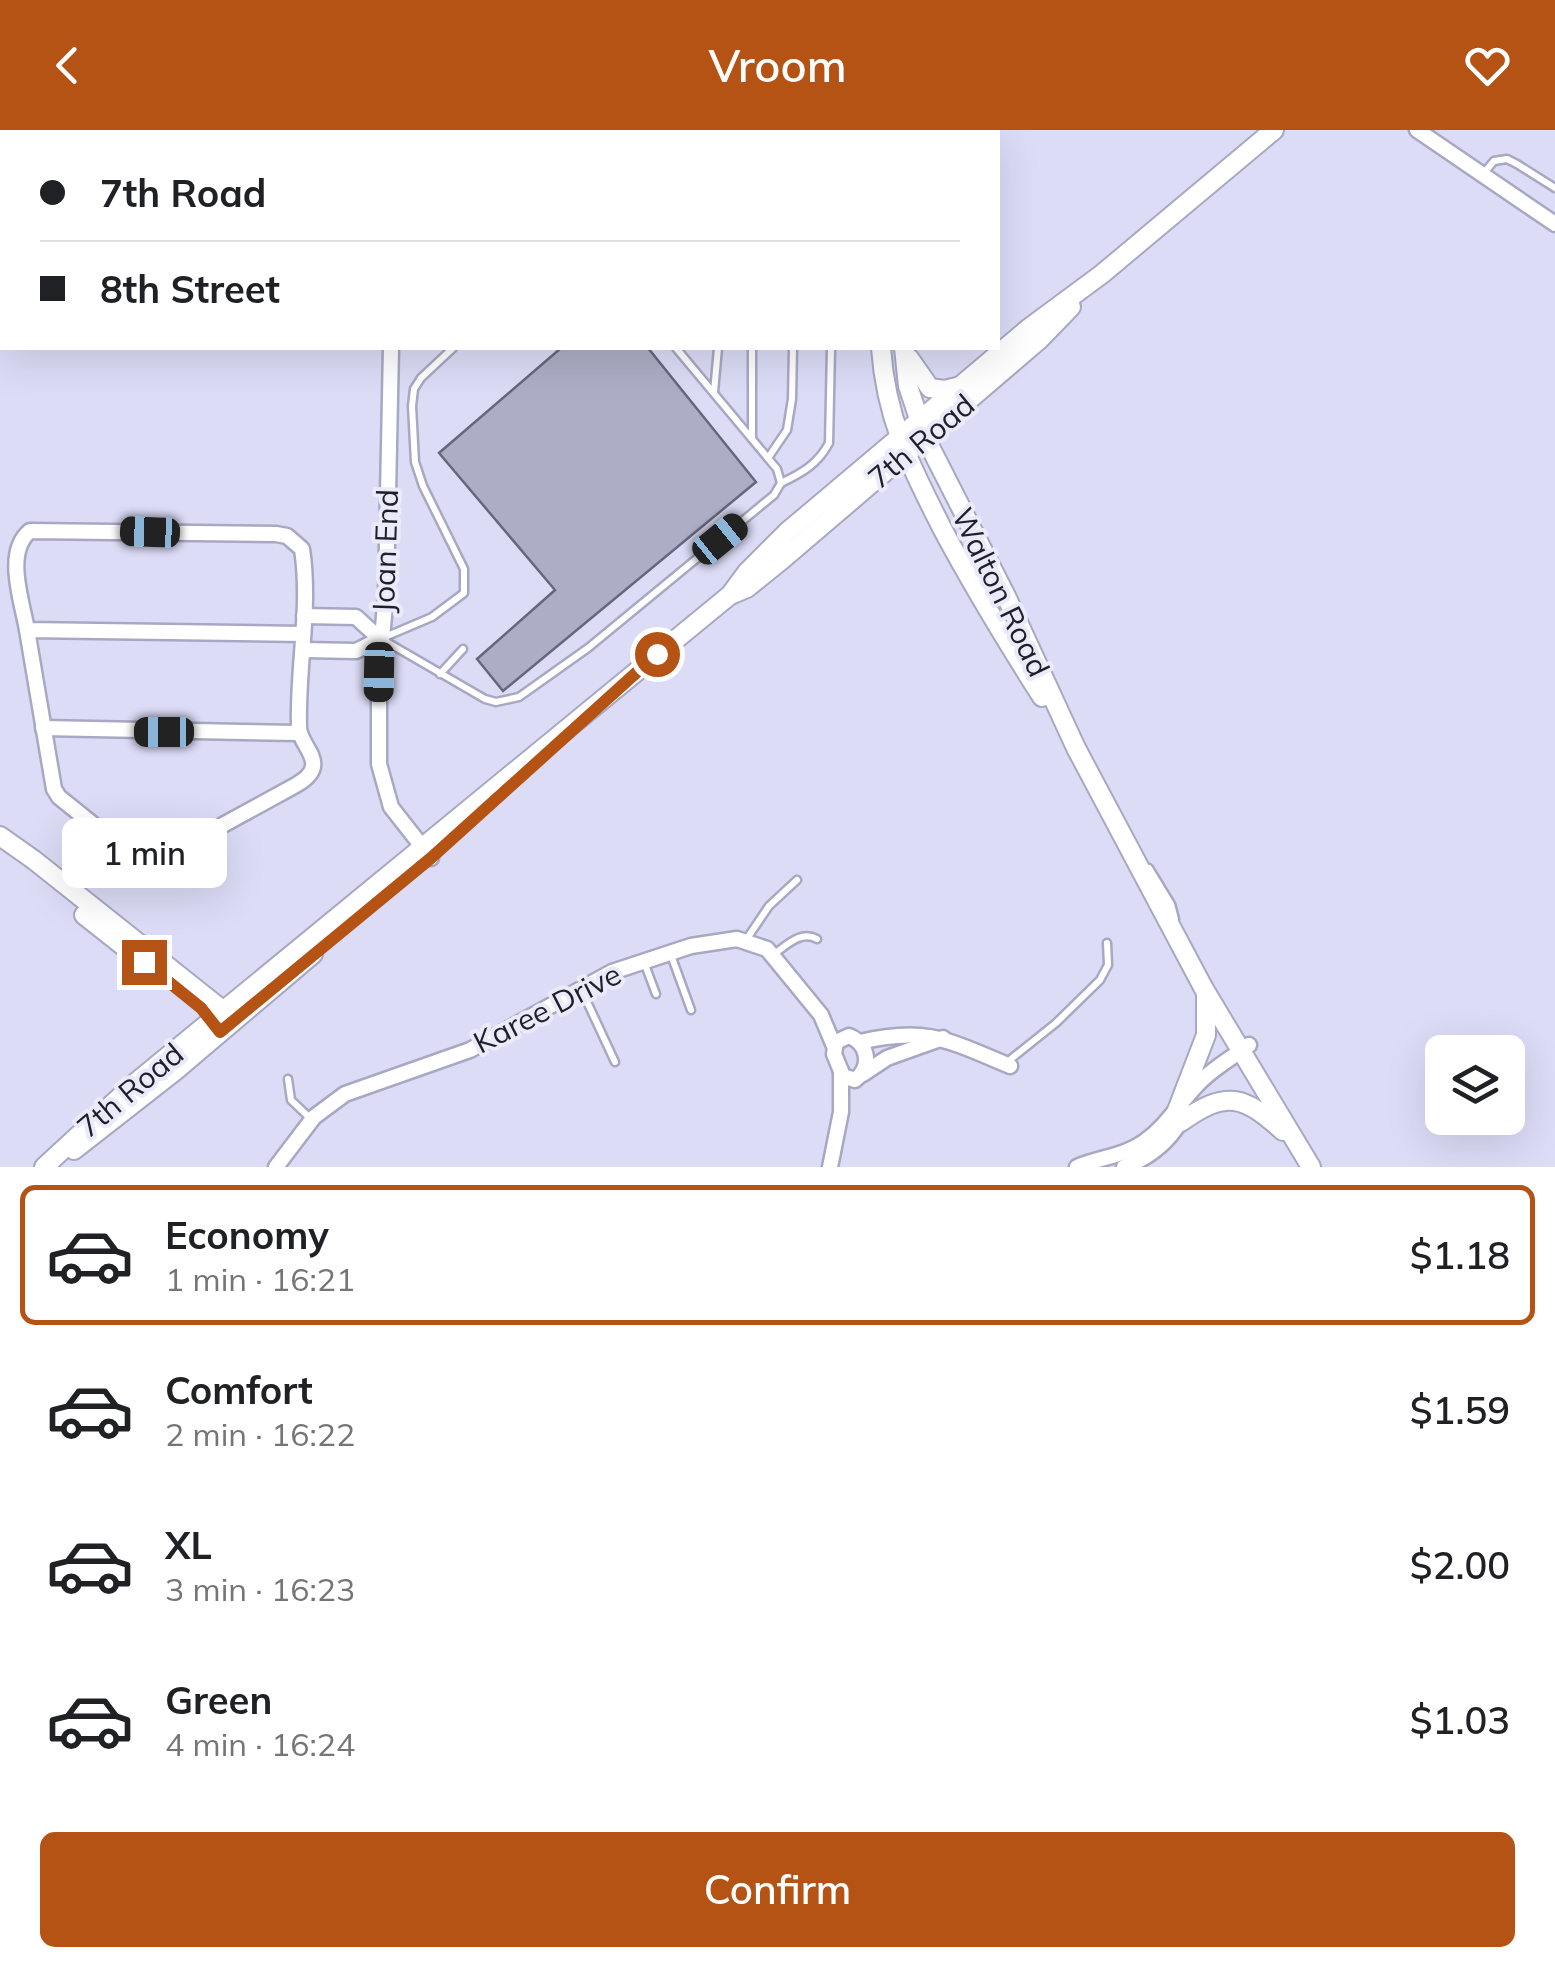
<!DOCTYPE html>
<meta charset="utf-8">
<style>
body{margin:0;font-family:Mulish,sans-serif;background:#f6f6f6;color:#202124;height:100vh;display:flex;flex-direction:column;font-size:38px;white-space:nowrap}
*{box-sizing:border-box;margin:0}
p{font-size:32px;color:#757577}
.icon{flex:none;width:55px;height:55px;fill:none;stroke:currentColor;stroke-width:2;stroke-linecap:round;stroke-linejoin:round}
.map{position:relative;height:1037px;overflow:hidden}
.sheet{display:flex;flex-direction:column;background:#fff;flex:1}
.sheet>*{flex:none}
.top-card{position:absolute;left:0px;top:0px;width:1000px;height:220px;box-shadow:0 10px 40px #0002;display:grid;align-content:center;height:220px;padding:0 40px;background:#fff}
.controls{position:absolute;left:1425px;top:905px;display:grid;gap:20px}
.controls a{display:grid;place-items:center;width:100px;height:100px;border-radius:15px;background:#fff;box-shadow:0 10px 40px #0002;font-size:50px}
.end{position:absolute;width:45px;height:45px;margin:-22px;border:12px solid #b55315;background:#fff;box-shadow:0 0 0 5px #fff}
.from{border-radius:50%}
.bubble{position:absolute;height:70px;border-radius:15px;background:#fff;box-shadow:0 10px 40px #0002;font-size:32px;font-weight:600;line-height:70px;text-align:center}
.car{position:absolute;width:30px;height:60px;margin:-30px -15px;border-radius:12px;box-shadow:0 0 8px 2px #0007;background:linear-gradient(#222 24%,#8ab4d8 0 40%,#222 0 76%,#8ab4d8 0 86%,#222 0)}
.top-card b{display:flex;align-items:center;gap:35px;height:95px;font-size:38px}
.top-card b+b{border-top:2px solid #e0e0e0}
.top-card i{width:25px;height:25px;background:#202124}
ul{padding:18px 0 0;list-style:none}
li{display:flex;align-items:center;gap:30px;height:140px;margin:0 20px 15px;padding:0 20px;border:5px solid transparent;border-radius:15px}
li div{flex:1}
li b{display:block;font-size:38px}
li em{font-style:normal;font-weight:600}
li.current{border-color:#b55315}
li>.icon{width:90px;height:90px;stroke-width:1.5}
.action{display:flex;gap:20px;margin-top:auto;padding:20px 40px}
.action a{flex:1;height:115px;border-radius:15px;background:#b55315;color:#fff;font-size:40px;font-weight:600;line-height:115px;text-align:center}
header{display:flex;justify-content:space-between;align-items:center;height:130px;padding:0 40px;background:#b55315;color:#fff;font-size:45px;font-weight:600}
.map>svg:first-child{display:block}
.building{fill:#adadc6;stroke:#67667d;stroke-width:2.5}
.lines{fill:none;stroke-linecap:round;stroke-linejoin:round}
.lane-casing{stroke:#a8a8c2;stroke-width:11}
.street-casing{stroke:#a8a8c2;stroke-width:19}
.secondary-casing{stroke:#a8a8c2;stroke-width:22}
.lane{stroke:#fff;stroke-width:6}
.street{stroke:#fff;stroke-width:14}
.secondary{stroke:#fff;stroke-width:18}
.route{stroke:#b55315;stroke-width:12}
.labels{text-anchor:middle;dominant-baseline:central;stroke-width:8;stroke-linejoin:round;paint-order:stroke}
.street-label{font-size:30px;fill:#1f1f29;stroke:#eaeafa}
</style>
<header><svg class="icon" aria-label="back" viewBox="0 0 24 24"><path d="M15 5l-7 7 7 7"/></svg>Vroom<svg class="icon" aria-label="heart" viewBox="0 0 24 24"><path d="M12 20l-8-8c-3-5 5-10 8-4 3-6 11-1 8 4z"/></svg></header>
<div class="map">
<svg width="1555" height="1037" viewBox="0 0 1555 1037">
<rect width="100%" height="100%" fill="#dcdcf7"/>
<path class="building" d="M561,218H648L756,352L503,561L477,529L555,460L439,323Z"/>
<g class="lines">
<g class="lane-casing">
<g id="lane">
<path d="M647,2H676"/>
<path d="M756,2V0"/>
<path d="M1483,44L1494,31L1507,29L1517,34L1555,58"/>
<path d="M714,262L718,218"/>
<path d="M752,306V218"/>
<path d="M768,328L787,300L792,269L793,218"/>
<path d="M781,353C802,343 818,334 829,313L831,218"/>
<path d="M385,507L432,487L464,463V439L423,356L415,332L412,276L414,259L421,248L453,218"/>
<path d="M385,511L485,569L496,572L519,567L588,518L774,365L781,353L777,339L676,218"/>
<path d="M440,544L463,519"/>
<path d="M1149,738L1171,774L1175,789"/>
<path d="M746,810L769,776L797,750"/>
<path d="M774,824C787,815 801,800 817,809"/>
<path d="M671,825L691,880"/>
<path d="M644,832L656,864"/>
<path d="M582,861L615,932"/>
<path d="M1006,933L1056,893L1100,850L1108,835L1107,813"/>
<path d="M288,949L291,970L311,989"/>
</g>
</g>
<g class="street-casing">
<g id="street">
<path d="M1417,0L1555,94"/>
<path d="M391,218L386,463L379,543V634L391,677L431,728"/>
<path d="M304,486L356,487L380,509"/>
<path d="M27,500C22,471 4,422 30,401L276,404L287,406L302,419C311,478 297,539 299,597C299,617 333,634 296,655L168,725L147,731L136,729L59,667L54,659L27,500L303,504"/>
<path d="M303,520L356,521L380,509"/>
<path d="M43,598L298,603"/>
<path d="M849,906C869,914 872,937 855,950L843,946L834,924L836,912Z"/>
<path d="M860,912C927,896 950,911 1010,936"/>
<path d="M863,944L887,928L943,908"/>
<path d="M276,1037L314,987L345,964L470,920L612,842L691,816L737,809L767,819L821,885L834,916"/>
<path d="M830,1037L841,982V941"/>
<path d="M1077,1037C1099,1027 1123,1027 1144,1012C1167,996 1179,973 1198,954C1213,938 1232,928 1249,915"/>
<path d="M1124,1037C1151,1027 1171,1010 1184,985"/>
</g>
</g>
<g class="secondary-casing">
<g id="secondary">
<path d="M881,2V0"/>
<path d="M907,2L908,0"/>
<path d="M881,218C886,290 911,337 943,400C974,458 1007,512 1042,567"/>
<path d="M904,218L908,256L925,307L1006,466L1076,618L1204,859L1311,1037"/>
<path d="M909,228L930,258L944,260L961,256"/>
<path d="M733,464L747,458L783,429L1039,210L1071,177"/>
<path d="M0,706L34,730L230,886"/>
<path d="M84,785L146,834"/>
<path d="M1176,983L1206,905V865"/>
<path d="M1181,992C1227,959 1244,966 1283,1001"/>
<path d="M74,1020L175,941L313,824"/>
<path d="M44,1037L134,954L730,465L747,442L787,402L1029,198L1102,144L1274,0"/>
</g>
</g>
<use href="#lane" class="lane"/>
<use href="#street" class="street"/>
<use href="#secondary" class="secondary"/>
</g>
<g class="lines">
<path class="route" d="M144,832L201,878L220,902L431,728L657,524"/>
</g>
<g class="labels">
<g class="street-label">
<text transform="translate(921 311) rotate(-40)">7th Road</text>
<text transform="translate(385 421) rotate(-88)">Joan End</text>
<text transform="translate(1001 462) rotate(64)">Walton Road</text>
<text transform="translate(547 878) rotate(-27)">Karee Drive</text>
<text transform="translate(130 960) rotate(-40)">7th Road</text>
</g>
</g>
</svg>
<div class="controls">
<a><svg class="icon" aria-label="layers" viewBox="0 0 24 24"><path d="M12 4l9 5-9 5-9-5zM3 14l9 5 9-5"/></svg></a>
</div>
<i class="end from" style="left:657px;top:524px"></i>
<i class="end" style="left:144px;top:832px"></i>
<div class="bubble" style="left:62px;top:688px;width:165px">1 min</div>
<i class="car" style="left:150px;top:402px;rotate:272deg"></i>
<i class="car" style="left:720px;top:409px;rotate:51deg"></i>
<i class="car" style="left:379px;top:542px;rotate:181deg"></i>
<i class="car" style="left:164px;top:602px;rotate:270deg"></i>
<div class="top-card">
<b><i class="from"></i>7th Road</b>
<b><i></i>8th Street</b>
</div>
</div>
<section class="sheet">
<ul>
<li class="current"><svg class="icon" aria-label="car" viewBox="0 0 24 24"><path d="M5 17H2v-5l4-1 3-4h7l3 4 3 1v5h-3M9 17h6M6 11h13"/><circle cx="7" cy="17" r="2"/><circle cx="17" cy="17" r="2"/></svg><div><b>Economy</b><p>1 min · 16:21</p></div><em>$1.18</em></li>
<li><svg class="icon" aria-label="car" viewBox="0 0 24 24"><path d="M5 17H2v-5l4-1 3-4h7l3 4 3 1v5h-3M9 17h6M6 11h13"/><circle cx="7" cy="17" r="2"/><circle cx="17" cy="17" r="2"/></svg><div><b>Comfort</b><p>2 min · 16:22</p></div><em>$1.59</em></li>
<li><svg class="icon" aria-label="car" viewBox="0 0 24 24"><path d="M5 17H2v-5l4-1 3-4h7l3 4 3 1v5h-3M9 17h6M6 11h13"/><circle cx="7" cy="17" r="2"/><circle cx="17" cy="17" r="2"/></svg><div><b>XL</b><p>3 min · 16:23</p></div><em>$2.00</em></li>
<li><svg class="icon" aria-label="car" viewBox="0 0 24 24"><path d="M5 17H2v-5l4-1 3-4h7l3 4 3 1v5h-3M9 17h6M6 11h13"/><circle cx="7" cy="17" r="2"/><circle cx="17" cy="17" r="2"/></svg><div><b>Green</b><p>4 min · 16:24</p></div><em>$1.03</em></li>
</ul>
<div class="action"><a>Confirm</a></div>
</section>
